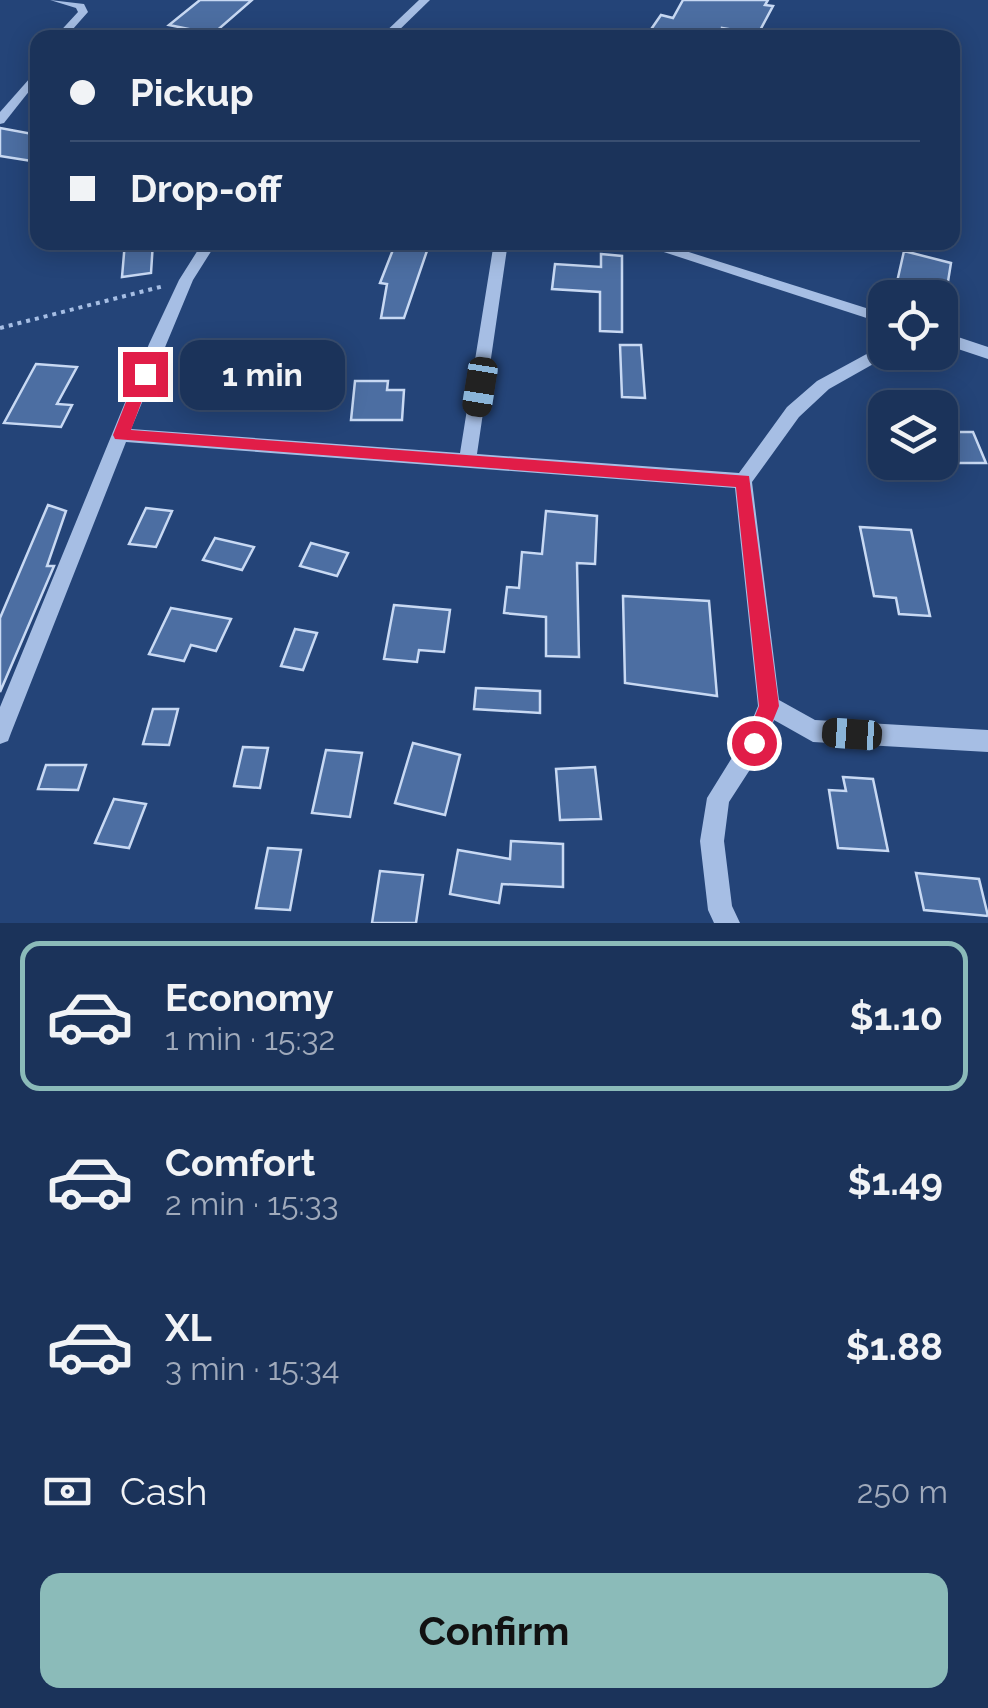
<!DOCTYPE html>
<meta charset="utf-8">
<style>
body{margin:0;font-family:Raleway,sans-serif;background:#283f63;color:#f1f3f6;height:100vh;display:flex;flex-direction:column;font-size:38px;white-space:nowrap}
*{box-sizing:border-box;margin:0}
p{font-size:32px;color:#a0aabb}
.icon{flex:none;width:55px;height:55px;fill:none;stroke:currentColor;stroke-width:2;stroke-linecap:round;stroke-linejoin:round}
.map{position:relative;height:923px;overflow:hidden}
.panel{display:flex;flex-direction:column;background:#1b335a;flex:1}
.panel>*{flex:none}
.top-card{position:absolute;left:30px;top:30px;width:930px;height:220px;border-radius:20px;box-shadow:0 5px 25px #0003,0 0 0 2px #394e70;display:grid;align-content:center;height:220px;padding:0 40px;background:#1b335a}
.fabs{position:absolute;left:868px;top:280px;display:grid;gap:20px}
.fabs a{display:grid;place-items:center;width:90px;height:90px;border-radius:20px;background:#1b335a;box-shadow:0 5px 25px #0003,0 0 0 2px #394e70;font-size:50px}
.end{position:absolute;width:45px;height:45px;margin:-22px;border:12px solid #e11d48;background:#fff;box-shadow:0 0 0 5px #fff}
.from{border-radius:50%}
.bubble{position:absolute;height:70px;border-radius:20px;background:#1b335a;box-shadow:0 5px 25px #0003,0 0 0 2px #394e70;font-size:32px;font-weight:700;line-height:70px;text-align:center}
.car{position:absolute;width:30px;height:60px;margin:-30px -15px;border-radius:12px;box-shadow:0 0 8px 2px #0007;background:linear-gradient(#222 24%,#8ab4d8 0 40%,#222 0 76%,#8ab4d8 0 86%,#222 0)}
.top-card b{display:flex;align-items:center;gap:35px;height:95px;font-size:38px}
.top-card b+b{border-top:2px solid #394e70}
.top-card i{width:25px;height:25px;background:#f1f3f6}
ul{padding:18px 0 0;list-style:none}
li{display:flex;align-items:center;gap:30px;height:150px;margin:0 20px 15px;padding:0 20px;border:5px solid transparent;border-radius:20px}
li div{flex:1}
li b{display:block;font-size:38px}
li em{font-style:normal;font-weight:700}
li.on{border-color:#8bbbb9}
li>.icon{width:90px;height:90px;stroke-width:1.5}
.pay{display:flex;align-items:center;gap:25px;height:110px;padding:0 40px;font-size:38px}
.pay p{margin-inline-start:auto}
.button{display:flex;gap:20px;margin-top:auto;padding:20px 40px}
.button a{flex:1;height:115px;border-radius:20px;background:#8bbbb9;color:#111;font-size:40px;font-weight:700;line-height:115px;text-align:center}
.map>svg:first-child{display:block}
.building{fill:#4c6ea2;stroke:#c8d9f3;stroke-width:2.5}
.lines{fill:none;stroke-linecap:round;stroke-linejoin:round}
.path{stroke:#a6bee4;stroke-width:4;stroke-dasharray:4 5;stroke-linecap:butt}
.minor{fill:#a6bee4;fill-rule:evenodd}
.route{fill:#e11d48}
</style>
<div class="map">
<svg width="988" height="923" viewBox="0 0 988 923">
<rect width="100%" height="100%" fill="#244478"/>
<g class="building">
<path d="M200,0H252L213,34L169,25Z"/>
<path d="M683,0H768L765,5L773,6L758,34L722,28L721,38H645L661,15L673,18Z"/>
<path d="M0,128L38,135V162L0,156Z"/>
<path d="M125,242H153L151,273L122,277Z"/>
<path d="M396,242H430L404,318H381L387,284L380,283Z"/>
<path d="M904,251L951,263L946,294L897,282Z"/>
<path d="M601,254L622,256V332L600,331V292L552,289L555,264L601,267Z"/>
<path d="M620,345H641L645,398L622,397Z"/>
<path d="M36,364L77,367L57,404L72,405L61,427L4,423Z"/>
<path d="M355,381H388L387,390H404L402,420H351Z"/>
<path d="M940,432H973L986,463H940Z"/>
<path d="M48,505L66,511L47,566H54L0,692V618Z"/>
<path d="M146,508L172,511L156,547L129,544Z"/>
<path d="M546,511L597,516L595,564L577,563L579,657L546,656V617L504,613L507,587L519,588L522,552L542,554Z"/>
<path d="M860,527L911,530L930,616L899,614L896,598L874,596Z"/>
<path d="M215,538L254,547L242,570L203,560Z"/>
<path d="M311,543L348,553L337,576L300,566Z"/>
<path d="M623,596L709,601L717,696L625,683Z"/>
<path d="M394,605L450,610L444,652L419,650L417,662L384,659Z"/>
<path d="M171,608L231,619L216,651L191,645L184,661L149,654Z"/>
<path d="M295,629L317,633L303,670L281,666Z"/>
<path d="M476,688L540,691V713L474,709Z"/>
<path d="M153,709H178L169,745L143,744Z"/>
<path d="M413,743L460,755L445,815L395,803Z"/>
<path d="M243,747L268,748L260,788L234,786Z"/>
<path d="M326,750L362,753L350,817L312,813Z"/>
<path d="M46,765H86L78,790L38,789Z"/>
<path d="M595,767L601,819L560,820L556,769Z"/>
<path d="M843,777L873,779L888,851L838,848L829,790L846,791Z"/>
<path d="M114,799L146,804L129,848L95,843Z"/>
<path d="M511,841L563,844V887L502,884L499,903L450,894L458,850L510,859Z"/>
<path d="M268,848L301,850L290,910L256,908Z"/>
<path d="M380,871L423,875L416,923H372Z"/>
<path d="M916,873L979,879L988,916L924,910Z"/>
</g>
<g class="lines">
<path class="path" d="M0,328L164,286"/>
<g class="minor">
<path d="M50,0L84,4L88,12L65,38H54L78,12L76,8Z"/>
<path d="M419,0H430L391,38H379Z"/>
<path d="M38,69V80L4,123L0,124V112Z"/>
<path d="M203,242H217L193,280L131,429L460,453L494,242H508L477,454L739,473L787,407L817,381L885,344V352L891,354L829,389L799,417L752,482L779,700L815,720L988,730V752L813,742L774,720L762,751L729,802L724,841L732,906L740,923H714L708,910L700,841L707,798L746,735L758,706L735,488L126,442L11,733L8,741L0,744V707L149,344L179,280Z"/>
<path d="M633,242H657L885,314V324Z"/>
<path d="M940,331L988,347V359L940,343Z"/>
</g>
</g>
<path class="route" d="M145,369L152,374L131,430L749,476L779,706L761,750L754,753L744,743L759,706L736,487L115,439L113,435L137,374Z"/>
</svg>
<div class="fabs">
<a><svg class="icon" aria-label="locate" viewBox="0 0 24 24"><circle cx="12" cy="12" r="6"/><path d="M12 2v4M12 18v4M2 12h4M18 12h4"/></svg></a>
<a><svg class="icon" aria-label="layers" viewBox="0 0 24 24"><path d="M12 4l9 5-9 5-9-5zM3 14l9 5 9-5"/></svg></a>
</div>
<i class="end from" style="left:754px;top:743px"></i>
<i class="end" style="left:145px;top:374px"></i>
<div class="bubble" style="left:180px;top:340px;width:165px">1 min</div>
<i class="car" style="left:480px;top:387px;rotate:189deg"></i>
<i class="car" style="left:852px;top:734px;rotate:274deg"></i>
<div class="top-card">
<b><i class="from"></i>Pickup</b>
<b><i></i>Drop-off</b>
</div>
</div>
<section class="panel">
<ul>
<li class="on"><svg class="icon" aria-label="car" viewBox="0 0 24 24"><path d="M5 17H2v-5l4-1 3-4h7l3 4 3 1v5h-3M9 17h6M6 11h13"/><circle cx="7" cy="17" r="2"/><circle cx="17" cy="17" r="2"/></svg><div><b>Economy</b><p>1 min · 15:32</p></div><em>$1.10</em></li>
<li><svg class="icon" aria-label="car" viewBox="0 0 24 24"><path d="M5 17H2v-5l4-1 3-4h7l3 4 3 1v5h-3M9 17h6M6 11h13"/><circle cx="7" cy="17" r="2"/><circle cx="17" cy="17" r="2"/></svg><div><b>Comfort</b><p>2 min · 15:33</p></div><em>$1.49</em></li>
<li><svg class="icon" aria-label="car" viewBox="0 0 24 24"><path d="M5 17H2v-5l4-1 3-4h7l3 4 3 1v5h-3M9 17h6M6 11h13"/><circle cx="7" cy="17" r="2"/><circle cx="17" cy="17" r="2"/></svg><div><b>XL</b><p>3 min · 15:34</p></div><em>$1.88</em></li>
</ul>
<div class="pay"><svg class="icon" aria-label="cash" viewBox="0 0 24 24"><path d="M3 7h18v10H3z"/><circle cx="12" cy="12" r="2"/></svg>Cash<p>250 m</p></div>
<div class="button"><a>Confirm</a></div>
</section>
